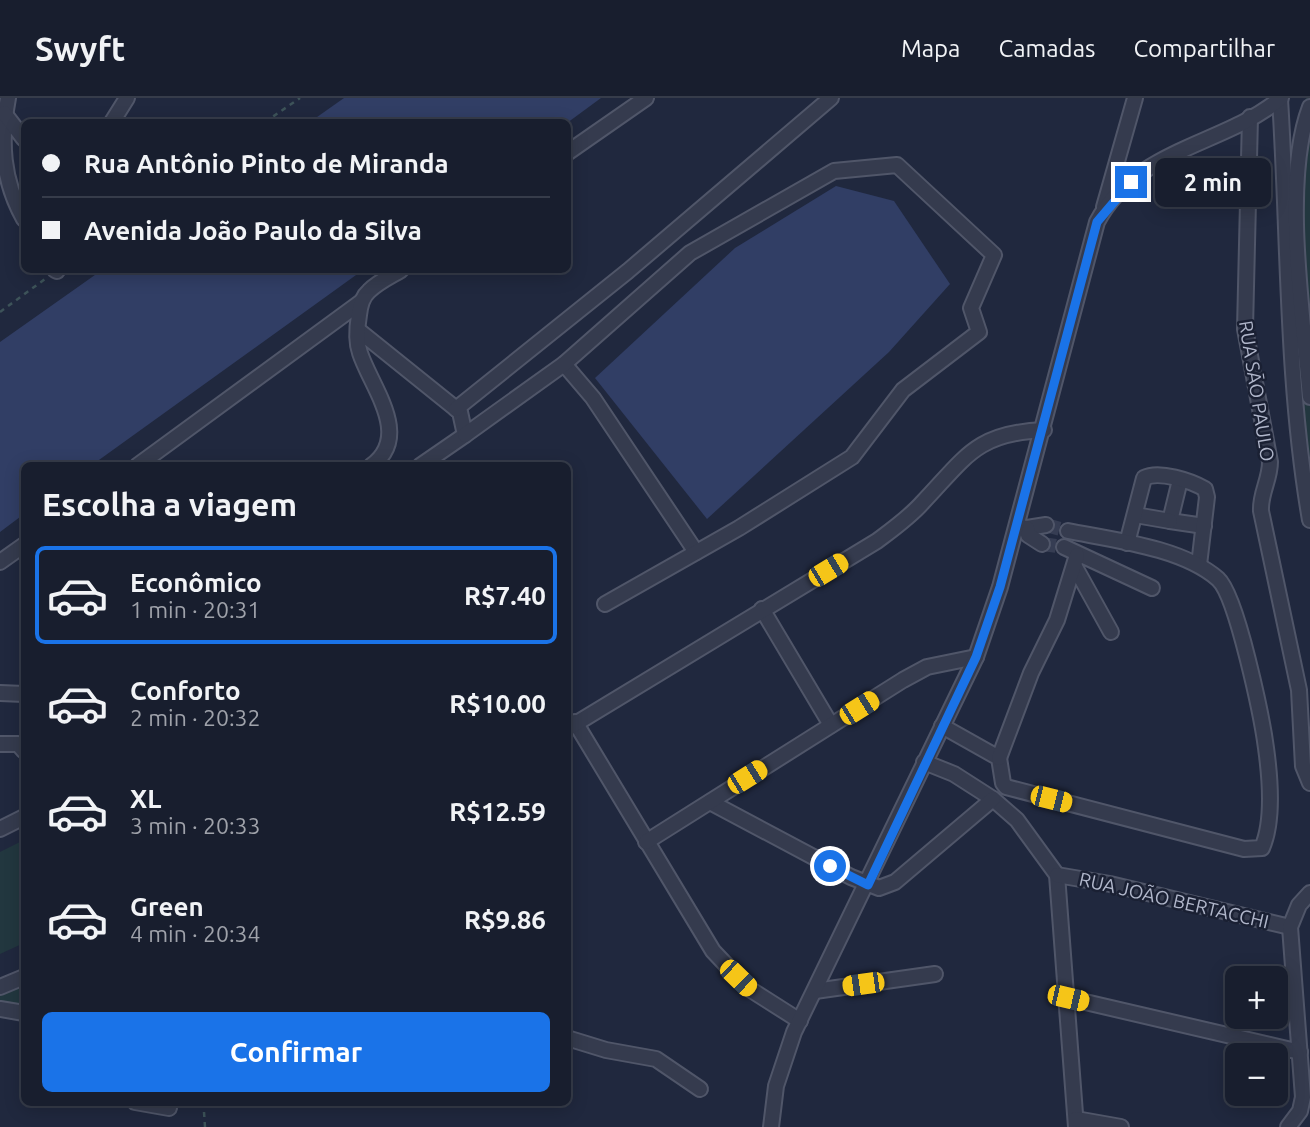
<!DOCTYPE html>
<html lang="pt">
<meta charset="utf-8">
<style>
body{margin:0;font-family:Ubuntu,sans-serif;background:#212736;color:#f1f3f6;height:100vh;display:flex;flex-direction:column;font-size:26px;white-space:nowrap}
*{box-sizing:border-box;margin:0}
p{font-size:23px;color:#9fa2aa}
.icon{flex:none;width:38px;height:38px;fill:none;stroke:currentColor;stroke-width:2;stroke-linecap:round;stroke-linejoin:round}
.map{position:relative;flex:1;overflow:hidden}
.sheet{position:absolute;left:21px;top:364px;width:550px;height:644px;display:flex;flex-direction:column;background:#181e2e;border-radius:10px;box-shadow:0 4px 18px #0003,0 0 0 2px #363c4a}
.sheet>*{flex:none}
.hud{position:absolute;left:21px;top:21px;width:550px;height:154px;border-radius:10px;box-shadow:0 4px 18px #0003,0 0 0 2px #363c4a;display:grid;align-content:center;height:154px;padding:0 21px;background:#181e2e}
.controls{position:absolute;left:1225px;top:868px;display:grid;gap:14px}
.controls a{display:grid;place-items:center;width:63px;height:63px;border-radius:10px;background:#181e2e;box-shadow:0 4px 18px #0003,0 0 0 2px #363c4a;font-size:35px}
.end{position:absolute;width:32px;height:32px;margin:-16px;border:9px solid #1a73e8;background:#fff;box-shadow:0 0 0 4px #fff}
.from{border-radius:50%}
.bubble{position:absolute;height:49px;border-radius:10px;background:#181e2e;box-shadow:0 4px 18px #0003,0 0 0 2px #363c4a;font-size:23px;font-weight:700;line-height:49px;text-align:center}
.car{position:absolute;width:21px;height:42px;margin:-21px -10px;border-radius:9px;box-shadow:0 0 5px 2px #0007;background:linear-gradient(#f5c518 24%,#345 0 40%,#f5c518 0 76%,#345 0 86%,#f5c518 0)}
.hud b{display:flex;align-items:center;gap:24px;height:66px;font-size:26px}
.hud b+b{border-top:2px solid #363c4a}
.hud i{width:18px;height:18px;background:#f1f3f6}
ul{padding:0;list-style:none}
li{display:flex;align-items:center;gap:21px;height:98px;margin:0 14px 10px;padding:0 7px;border:4px solid transparent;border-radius:10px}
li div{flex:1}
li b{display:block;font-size:26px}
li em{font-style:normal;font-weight:700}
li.current{border-color:#1a73e8}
li>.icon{width:63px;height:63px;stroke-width:1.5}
h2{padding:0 21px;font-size:32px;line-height:84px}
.primary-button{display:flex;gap:14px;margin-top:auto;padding:14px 21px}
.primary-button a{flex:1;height:80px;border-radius:10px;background:#1a73e8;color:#fff;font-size:28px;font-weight:700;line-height:80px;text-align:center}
header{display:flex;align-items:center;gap:42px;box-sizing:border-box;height:98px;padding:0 35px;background:#181e2e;border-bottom:2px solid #363c4a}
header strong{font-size:33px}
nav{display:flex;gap:38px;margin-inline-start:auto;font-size:24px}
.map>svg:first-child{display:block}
.green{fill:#22373f}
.water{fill:#313e65}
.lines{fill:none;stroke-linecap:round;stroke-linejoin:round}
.minor-tunnel{stroke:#363d53;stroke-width:14;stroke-dasharray:14 7;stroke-linecap:butt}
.minor-casing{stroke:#505669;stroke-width:18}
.path{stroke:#3d5359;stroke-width:2.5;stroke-dasharray:5 5;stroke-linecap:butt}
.minor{stroke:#353b4e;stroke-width:14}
.route{stroke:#1a73e8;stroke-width:9}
.labels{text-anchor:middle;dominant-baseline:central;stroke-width:5;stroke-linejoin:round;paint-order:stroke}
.street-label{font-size:19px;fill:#b0b6ca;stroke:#1a2033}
</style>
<header>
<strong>Swyft</strong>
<nav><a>Mapa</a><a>Camadas</a><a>Compartilhar</a></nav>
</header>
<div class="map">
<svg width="1310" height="1029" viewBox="0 0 1310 1029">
<rect width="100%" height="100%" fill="#20283e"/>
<g class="green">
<path d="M1306,0H1310V364C1303,318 1302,271 1299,224C1294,154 1281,66 1306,0Z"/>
<path d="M24,742V845L0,856V754Z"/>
<path d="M24,885V909L0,904V894Z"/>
</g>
<g class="water">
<path d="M344,0H601L567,25L310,24Z"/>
<path d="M836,88L894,103L950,186L889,254L707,421L595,280L735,150Z"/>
<path d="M102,172H363L92,367L24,368V416L0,434V244Z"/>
</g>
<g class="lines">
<g class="minor-tunnel">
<path d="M1046,427L1068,433"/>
<path d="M1042,446L1064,449"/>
</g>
<g class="minor-casing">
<g id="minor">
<path d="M8,0C0,43 2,82 24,121"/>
<path d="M1280,1C1289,141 1286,283 1310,422"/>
<path d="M1310,9C1282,82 1303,219 1310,299"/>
<path d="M4,15L24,41"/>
<path d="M1250,19L1245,231L1270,364C1270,382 1260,395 1261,413L1299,592L1303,668L1310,685"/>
<path d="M112,24L127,0"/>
<path d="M567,55L646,0"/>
<path d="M1104,109L1135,0"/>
<path d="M55,172L57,173"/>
<path d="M358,232L460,314L465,337L420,368"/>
<path d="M564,266L593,300L696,454"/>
<path d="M456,311L628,173L831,0"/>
<path d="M465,337L564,266L690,155L834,73L897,67L994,157L971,210L979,234L903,292L852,359L739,430L605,506"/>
<path d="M137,368L361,204"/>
<path d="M371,368C413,338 371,289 360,255C356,244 357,229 359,217C360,208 362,199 369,193C378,184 391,178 401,172"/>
<path d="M1180,382L1170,423L1204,428"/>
<path d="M1141,418L1170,423"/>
<path d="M1017,428L1027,430L1046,427"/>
<path d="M1027,430L1028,437L1042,446"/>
<path d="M1127,445L1144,380C1159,372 1191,383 1205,391L1207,399L1199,467"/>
<path d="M1064,449L1152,490"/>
<path d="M0,464L24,447"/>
<path d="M1075,469L1111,534"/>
<path d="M762,511L831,627"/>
<path d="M0,595L24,596"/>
<path d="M575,624L713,853L748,890L800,923"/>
<path d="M942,628L999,660L1003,685L1006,689L1244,751L1262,750C1274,723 1270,679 1266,650C1262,620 1237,498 1218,481C1183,450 1114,442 1068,433"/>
<path d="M567,631L877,443C893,431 910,419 923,404C966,359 976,335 1044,332"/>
<path d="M0,646H18L24,653"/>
<path d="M999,660L1031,575L1057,522L1077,457"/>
<path d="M924,664L954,676L993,701L1017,722L1057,777L1076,1029"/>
<path d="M710,704L851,779L879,790L895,784L993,701"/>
<path d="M0,731L24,719"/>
<path d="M646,744L903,582L927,569L976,559"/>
<path d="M1057,777L1110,786L1290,829"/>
<path d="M0,889L24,879"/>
<path d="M815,893L935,876"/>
<path d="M1068,900L1300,954"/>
<path d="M0,911L24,915"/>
<path d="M567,940L606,952L656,961L700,991"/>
<path d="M135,1004L169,1010L168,1004"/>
<path d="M1076,1021L1121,1029"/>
<path d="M771,1029L776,988L794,934L976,559L1000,489L1097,124C1137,49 1224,48 1281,0"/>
<path d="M1288,1029L1300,1013L1303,999L1290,829L1299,807L1310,795"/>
</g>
</g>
<g class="path">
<path d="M265,24L300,0"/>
<path d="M0,214L45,181"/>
<path d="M204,1014L205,1029"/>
</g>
<use href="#minor" class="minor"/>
</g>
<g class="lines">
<path class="route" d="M830,768L868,787L976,559L1000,489L1097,124L1131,84"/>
</g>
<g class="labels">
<g class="street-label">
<text transform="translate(1257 293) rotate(81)">RUA SĀO PAULO</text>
<text transform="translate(1174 802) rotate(13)">RUA JOÃO BERTACCHI</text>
</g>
</g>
</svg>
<div class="controls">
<a>+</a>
<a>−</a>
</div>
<i class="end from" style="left:830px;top:768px"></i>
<i class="end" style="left:1131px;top:84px"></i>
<div class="bubble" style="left:1155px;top:60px;width:116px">2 min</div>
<i class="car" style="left:828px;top:472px;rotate:59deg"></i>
<i class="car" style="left:859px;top:610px;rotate:58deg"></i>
<i class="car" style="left:747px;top:679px;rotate:58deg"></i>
<i class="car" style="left:1051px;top:701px;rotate:104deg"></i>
<i class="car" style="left:738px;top:880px;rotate:134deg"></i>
<i class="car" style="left:863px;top:886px;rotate:262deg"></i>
<i class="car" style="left:1068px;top:900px;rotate:103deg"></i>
<div class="hud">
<b><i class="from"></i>Rua Antônio Pinto de Miranda</b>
<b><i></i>Avenida João Paulo da Silva</b>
</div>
<section class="sheet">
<h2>Escolha a viagem</h2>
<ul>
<li class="current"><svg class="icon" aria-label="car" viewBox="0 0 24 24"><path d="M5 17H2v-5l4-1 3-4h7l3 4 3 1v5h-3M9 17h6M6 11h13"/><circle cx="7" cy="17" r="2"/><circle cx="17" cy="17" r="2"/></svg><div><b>Econômico</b><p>1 min · 20:31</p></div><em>R$7.40</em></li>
<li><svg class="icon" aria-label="car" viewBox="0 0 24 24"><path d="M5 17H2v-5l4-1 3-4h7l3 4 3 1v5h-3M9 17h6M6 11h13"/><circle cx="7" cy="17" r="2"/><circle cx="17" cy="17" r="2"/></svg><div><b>Conforto</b><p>2 min · 20:32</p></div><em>R$10.00</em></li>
<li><svg class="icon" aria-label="car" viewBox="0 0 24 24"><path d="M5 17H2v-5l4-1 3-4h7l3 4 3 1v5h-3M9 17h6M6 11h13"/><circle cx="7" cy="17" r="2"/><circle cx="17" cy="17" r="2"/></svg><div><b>XL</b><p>3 min · 20:33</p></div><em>R$12.59</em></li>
<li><svg class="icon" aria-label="car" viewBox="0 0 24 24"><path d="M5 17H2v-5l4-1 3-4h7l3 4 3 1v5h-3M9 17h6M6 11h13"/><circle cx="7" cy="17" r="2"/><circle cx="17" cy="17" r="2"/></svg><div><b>Green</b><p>4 min · 20:34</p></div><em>R$9.86</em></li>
</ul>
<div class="primary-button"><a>Confirmar</a></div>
</section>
</div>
